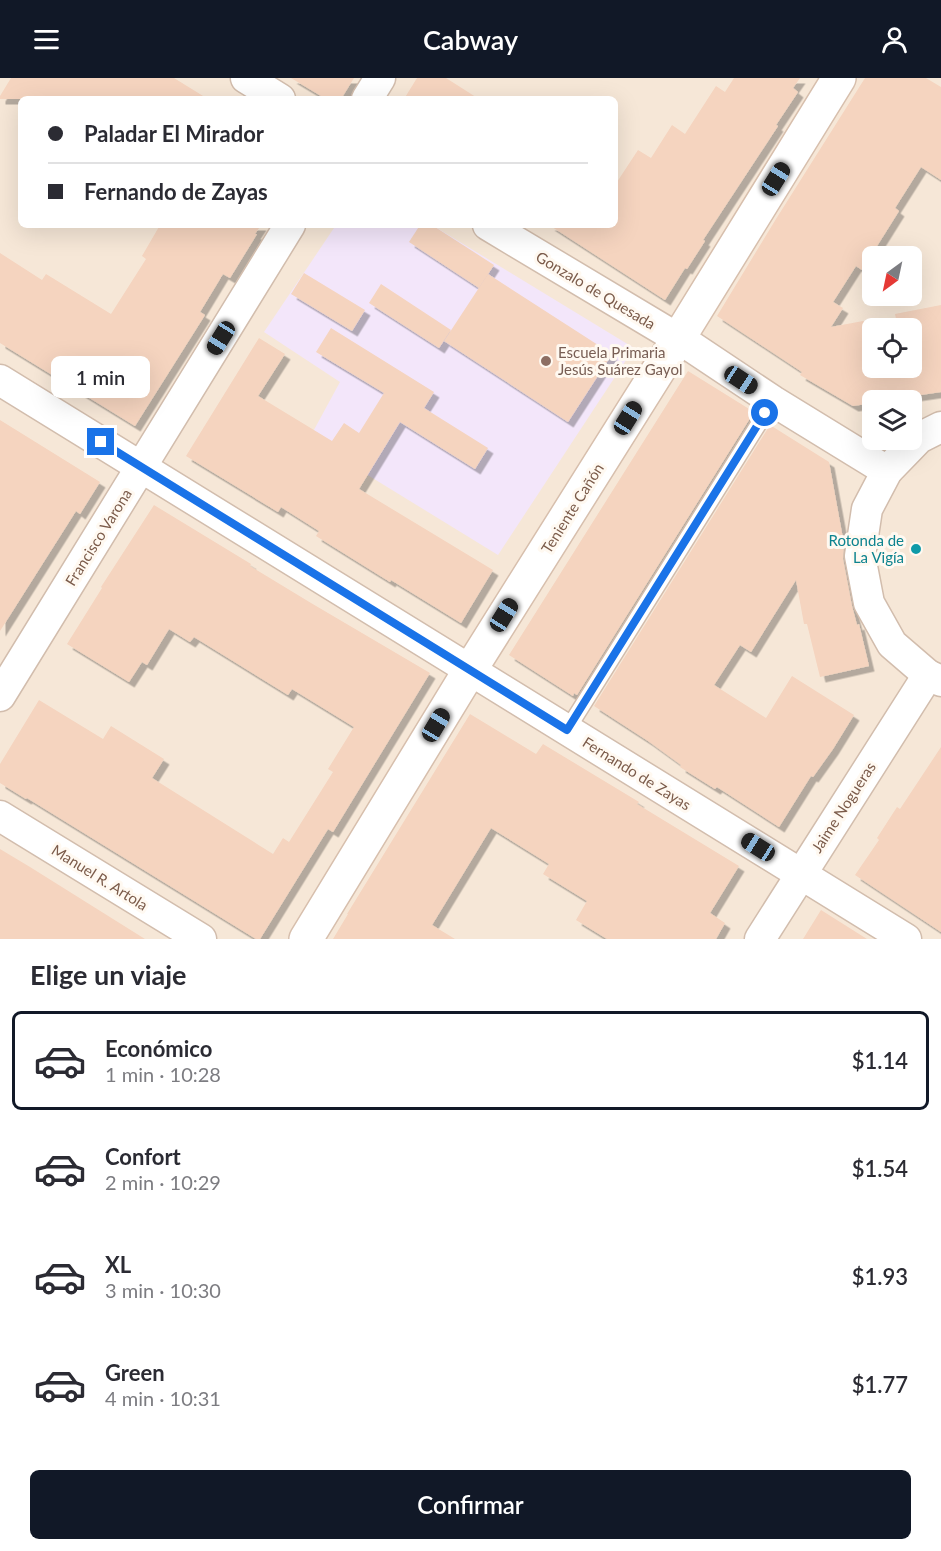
<!DOCTYPE html>
<html lang="es">
<meta charset="utf-8">
<style>
body{margin:0;font-family:Lato,sans-serif;background:#f2f2f3;color:#2b2b33;height:100vh;display:flex;flex-direction:column;font-size:22px;white-space:nowrap}
*{box-sizing:border-box;margin:0}
p{font-size:20px;color:#7c7c81}
.icon{flex:none;width:33px;height:33px;fill:none;stroke:currentColor;stroke-width:2;stroke-linecap:round;stroke-linejoin:round}
.map{position:relative;height:861px;overflow:hidden}
.side{display:flex;flex-direction:column;background:#fff;flex:1}
.side>*{flex:none}
.guide{position:absolute;left:18px;top:18px;width:600px;height:132px;border-radius:9px;box-shadow:0 6px 24px #0002;display:grid;align-content:center;height:132px;padding:0 30px;background:#fff}
.needle{width:39px;rotate:213deg}
.fabs{position:absolute;left:862px;top:168px;display:grid;gap:12px}
.fabs a{display:grid;place-items:center;width:60px;height:60px;border-radius:9px;background:#fff;box-shadow:0 6px 24px #0002;font-size:30px}
.end{position:absolute;width:27px;height:27px;margin:-14px;border:8px solid #1a73e8;background:#fff;box-shadow:0 0 0 3px #fff}
.from{border-radius:50%}
.bubble{position:absolute;height:42px;border-radius:9px;background:#fff;box-shadow:0 6px 24px #0002;font-size:20px;font-weight:600;line-height:42px;text-align:center}
.car{position:absolute;width:18px;height:36px;margin:-18px -9px;border-radius:8px;box-shadow:0 0 4px 2px #0007;background:linear-gradient(#222 24%,#8ab4d8 0 40%,#222 0 76%,#8ab4d8 0 86%,#222 0)}
.guide b{display:flex;align-items:center;gap:21px;height:57px;font-size:22px}
.guide b+b{border-top:2px solid #e1e1e2}
.guide i{width:15px;height:15px;background:#2b2b33}
ul{padding:0;list-style:none}
li{display:flex;align-items:center;gap:18px;height:99px;margin:0 12px 9px;padding:0 18px;border:3px solid transparent;border-radius:9px}
li div{flex:1}
li b{display:block;font-size:22px}
li em{font-style:normal;font-weight:600}
li.selected{border-color:#111827}
li>.icon{width:54px;height:54px;stroke-width:1.5}
h2{padding:0 30px;font-size:27px;line-height:72px}
.primary-button{display:flex;gap:12px;margin-top:auto;padding:12px 30px}
.primary-button a{flex:1;height:69px;border-radius:9px;background:#111827;color:#fff;font-size:24px;font-weight:600;line-height:69px;text-align:center}
header{display:flex;justify-content:space-between;align-items:center;height:78px;padding:0 30px;background:#111827;color:#fff;font-size:27px;font-weight:600}
.map>svg:first-child{display:block}
.residential{fill:#f6e7d7;fill-rule:evenodd}
.education{fill:#f3e6fa}
.building{fill:#f5d4bf;filter:url(#shadow)}
.lines{fill:none;stroke-linecap:round;stroke-linejoin:round}
.lane-casing{stroke:#d2bdad;stroke-width:18}
.street-casing{stroke:#d2bdad;stroke-width:33}
.secondary-casing{stroke:#d7bfad;stroke-width:36}
.lane{stroke:#fff;stroke-width:15}
.street{stroke:#fff;stroke-width:30}
.secondary{stroke:#fff;stroke-width:33}
.route{stroke:#1a73e8;stroke-width:8}
.education-dot{fill:#8d6e63;stroke:#fff9f1;stroke-width:2}
.culture-dot{fill:#0f9aa8;stroke:#fff9f1;stroke-width:2}
.labels{text-anchor:middle;dominant-baseline:central;stroke-width:6;stroke-linejoin:round;paint-order:stroke}
.street-label{font-size:15px;fill:#7b5b4a;stroke:#fff9f1}
.education-label{font-size:15px;fill:#785e54;stroke:#fff9f1;text-anchor:start}
.culture-label{font-size:15px;fill:#0d838f;stroke:#fff9f1;text-anchor:end}
</style>
<header><svg class="icon" aria-label="menu" viewBox="0 0 24 24"><path d="M4 6h16M4 12h16M4 18h16"/></svg>Cabway<svg class="icon" aria-label="person" viewBox="0 0 24 24"><circle cx="12" cy="8" r="4"/><path d="M4 21q1-7 8-7t8 7"/></svg></header>
<div class="map">
<svg width="941" height="861" viewBox="0 0 941 861">
<defs>
<filter id="shadow"><feDropShadow dx="5.5" dy="5.5" stdDeviation="0" flood-color="#0004"/></filter>
</defs>
<rect width="100%" height="100%" fill="#fef5ea"/>
<path class="residential" d="M0,0H941V861H0ZM21,21H615V147H21ZM873,178H912V218H873ZM873,250H912V290H873ZM873,322H912V362H873Z"/>
<path class="education" d="M336,147H432L634,270L498,477L309,361L340,304L264,254Z"/>
<g class="building">
<path d="M11,0H174L208,21H0V18Z"/>
<path d="M291,0H354L341,21H326Z"/>
<path d="M417,0H446L479,21H404Z"/>
<path d="M734,0H800L793,10L798,14L776,47L778,48L703,162L705,163L687,191L685,190L665,222L549,147H615V107L638,72L651,80L672,47L685,56L716,8L725,14Z"/>
<path d="M865,0H926L941,9V102L921,89L895,130L899,133L862,192L856,188L833,224L843,230L831,249L863,243L877,250H873V290H912V250H898L895,236L941,227V314L887,322H873V325L853,328L800,297L802,294L717,238L776,141Z"/>
<path d="M160,147H261L255,156H257L230,200L223,196L200,234L205,237L135,348L0,265V175L42,202L46,196L111,236L146,181L142,178Z"/>
<path d="M420,147H432L494,187L479,210L409,164Z"/>
<path d="M304,195L365,232L352,253L291,216Z"/>
<path d="M488,196L612,276L568,344L444,263Z"/>
<path d="M381,206L451,252L439,270L369,225Z"/>
<path d="M331,250L434,314L424,330L488,370L475,391L400,344L359,411L493,492L461,545L391,502L390,504L316,458L319,453L281,429L278,434L186,378L259,260L285,276L258,318L332,363L344,345L359,355L384,315L316,274Z"/>
<path d="M688,293L754,334L577,617L574,615L573,618L509,577Z"/>
<path d="M0,342L100,404L80,436L76,433L0,553Z"/>
<path d="M770,347L829,384L844,466L843,481L852,528L857,547L859,546L869,588L820,599L807,546H804L796,502L751,574L740,567L714,607L766,640L792,598L854,637L833,671L813,699L811,698L779,749L717,709L715,711L680,689L681,687L648,663L594,628Z"/>
<path d="M154,427L251,486L250,488L311,525L430,595L333,754L328,751L260,861H256L27,720L26,721L0,705V686L39,622L103,661L111,648L164,681L152,700L273,776L283,760L289,764L333,694L328,691L354,649L292,611L288,617L194,559L190,564L169,551L147,587L142,584L129,604L67,566L102,510L101,509Z"/>
<path d="M470,636L536,676L543,666L639,724L637,726L739,788L710,835L725,845L716,861H607L576,842L587,823L543,796L549,786L491,750L432,847L455,861H333L348,836H347Z"/>
<path d="M941,669V854L855,797L879,762L877,760L897,729L900,731Z"/>
<path d="M0,771L30,789L145,861H0Z"/>
<path d="M821,832L867,861H803Z"/>
</g>
<g class="lines">
<g class="lane-casing">
<path id="lane" d="M567,652L773,323"/>
</g>
<g class="street-casing">
<g id="street">
<path d="M246,0L280,21"/>
<path d="M367,21L380,0"/>
<path d="M488,147L692,269L773,323L887,393"/>
<path d="M0,302L906,861"/>
<path d="M941,349L919,360L887,393L867,431L860,478L869,525L892,566L928,597L941,603"/>
<path d="M0,618L290,147"/>
<path d="M0,738L201,861"/>
<path d="M760,861L928,597"/>
</g>
</g>
<g class="secondary-casing">
<path id="secondary" d="M306,861L470,592L678,261L839,0"/>
</g>
<use href="#lane" class="lane"/>
<use href="#street" class="street"/>
<use href="#secondary" class="secondary"/>
</g>
<g class="lines">
<path class="route" d="M101,364L567,652L765,335"/>
</g>
<circle class="education-dot" cx="546" cy="283" r="6"/>
<circle class="culture-dot" cx="916" cy="471" r="6"/>
<g class="labels">
<g class="street-label">
<text transform="translate(596 212) rotate(31)">Gonzalo de Quesada</text>
<text transform="translate(572 430) rotate(-58)">Teniente Cañón</text>
<text transform="translate(98 459) rotate(-58)">Francisco Varona</text>
<text transform="translate(637 695) rotate(32)">Fernando de Zayas</text>
<text transform="translate(843 729) rotate(-57)">Jaime Nogueras</text>
<text transform="translate(100 799) rotate(32)">Manuel R. Artola</text>
</g>
<g class="education-label">
<text x="558" y="274">Escuela Primaria<tspan x="558" dy="17">Jesús Suárez Gayol</tspan></text>
</g>
<g class="culture-label">
<text x="904" y="462">Rotonda de<tspan x="904" dy="17">La Vigía</tspan></text>
</g>
</g>
</svg>
<div class="fabs">
<a><svg class="needle" viewBox="-14 -14 28 28"><path d="M0-13l5 13h-10z" fill="#e53935"/><path d="M0 13l5-13h-10z" fill="#7c7c81"/></svg></a>
<a><svg class="icon" aria-label="locate" viewBox="0 0 24 24"><circle cx="12" cy="12" r="6"/><path d="M12 2v4M12 18v4M2 12h4M18 12h4"/></svg></a>
<a><svg class="icon" aria-label="layers" viewBox="0 0 24 24"><path d="M12 4l9 5-9 5-9-5zM3 14l9 5 9-5"/></svg></a>
</div>
<i class="end from" style="left:765px;top:335px"></i>
<i class="end" style="left:101px;top:364px"></i>
<div class="bubble" style="left:51px;top:278px;width:99px">1 min</div>
<i class="car" style="left:776px;top:101px;rotate:32deg"></i>
<i class="car" style="left:221px;top:260px;rotate:212deg"></i>
<i class="car" style="left:741px;top:302px;rotate:123deg"></i>
<i class="car" style="left:628px;top:340px;rotate:32deg"></i>
<i class="car" style="left:504px;top:537px;rotate:32deg"></i>
<i class="car" style="left:436px;top:647px;rotate:31deg"></i>
<i class="car" style="left:758px;top:769px;rotate:302deg"></i>
<div class="guide">
<b><i class="from"></i>Paladar El Mirador</b>
<b><i></i>Fernando de Zayas</b>
</div>
</div>
<section class="side">
<h2>Elige un viaje</h2>
<ul>
<li class="selected"><svg class="icon" aria-label="car" viewBox="0 0 24 24"><path d="M5 17H2v-5l4-1 3-4h7l3 4 3 1v5h-3M9 17h6M6 11h13"/><circle cx="7" cy="17" r="2"/><circle cx="17" cy="17" r="2"/></svg><div><b>Económico</b><p>1 min · 10:28</p></div><em>$1.14</em></li>
<li><svg class="icon" aria-label="car" viewBox="0 0 24 24"><path d="M5 17H2v-5l4-1 3-4h7l3 4 3 1v5h-3M9 17h6M6 11h13"/><circle cx="7" cy="17" r="2"/><circle cx="17" cy="17" r="2"/></svg><div><b>Confort</b><p>2 min · 10:29</p></div><em>$1.54</em></li>
<li><svg class="icon" aria-label="car" viewBox="0 0 24 24"><path d="M5 17H2v-5l4-1 3-4h7l3 4 3 1v5h-3M9 17h6M6 11h13"/><circle cx="7" cy="17" r="2"/><circle cx="17" cy="17" r="2"/></svg><div><b>XL</b><p>3 min · 10:30</p></div><em>$1.93</em></li>
<li><svg class="icon" aria-label="car" viewBox="0 0 24 24"><path d="M5 17H2v-5l4-1 3-4h7l3 4 3 1v5h-3M9 17h6M6 11h13"/><circle cx="7" cy="17" r="2"/><circle cx="17" cy="17" r="2"/></svg><div><b>Green</b><p>4 min · 10:31</p></div><em>$1.77</em></li>
</ul>
<div class="primary-button"><a>Confirmar</a></div>
</section>
